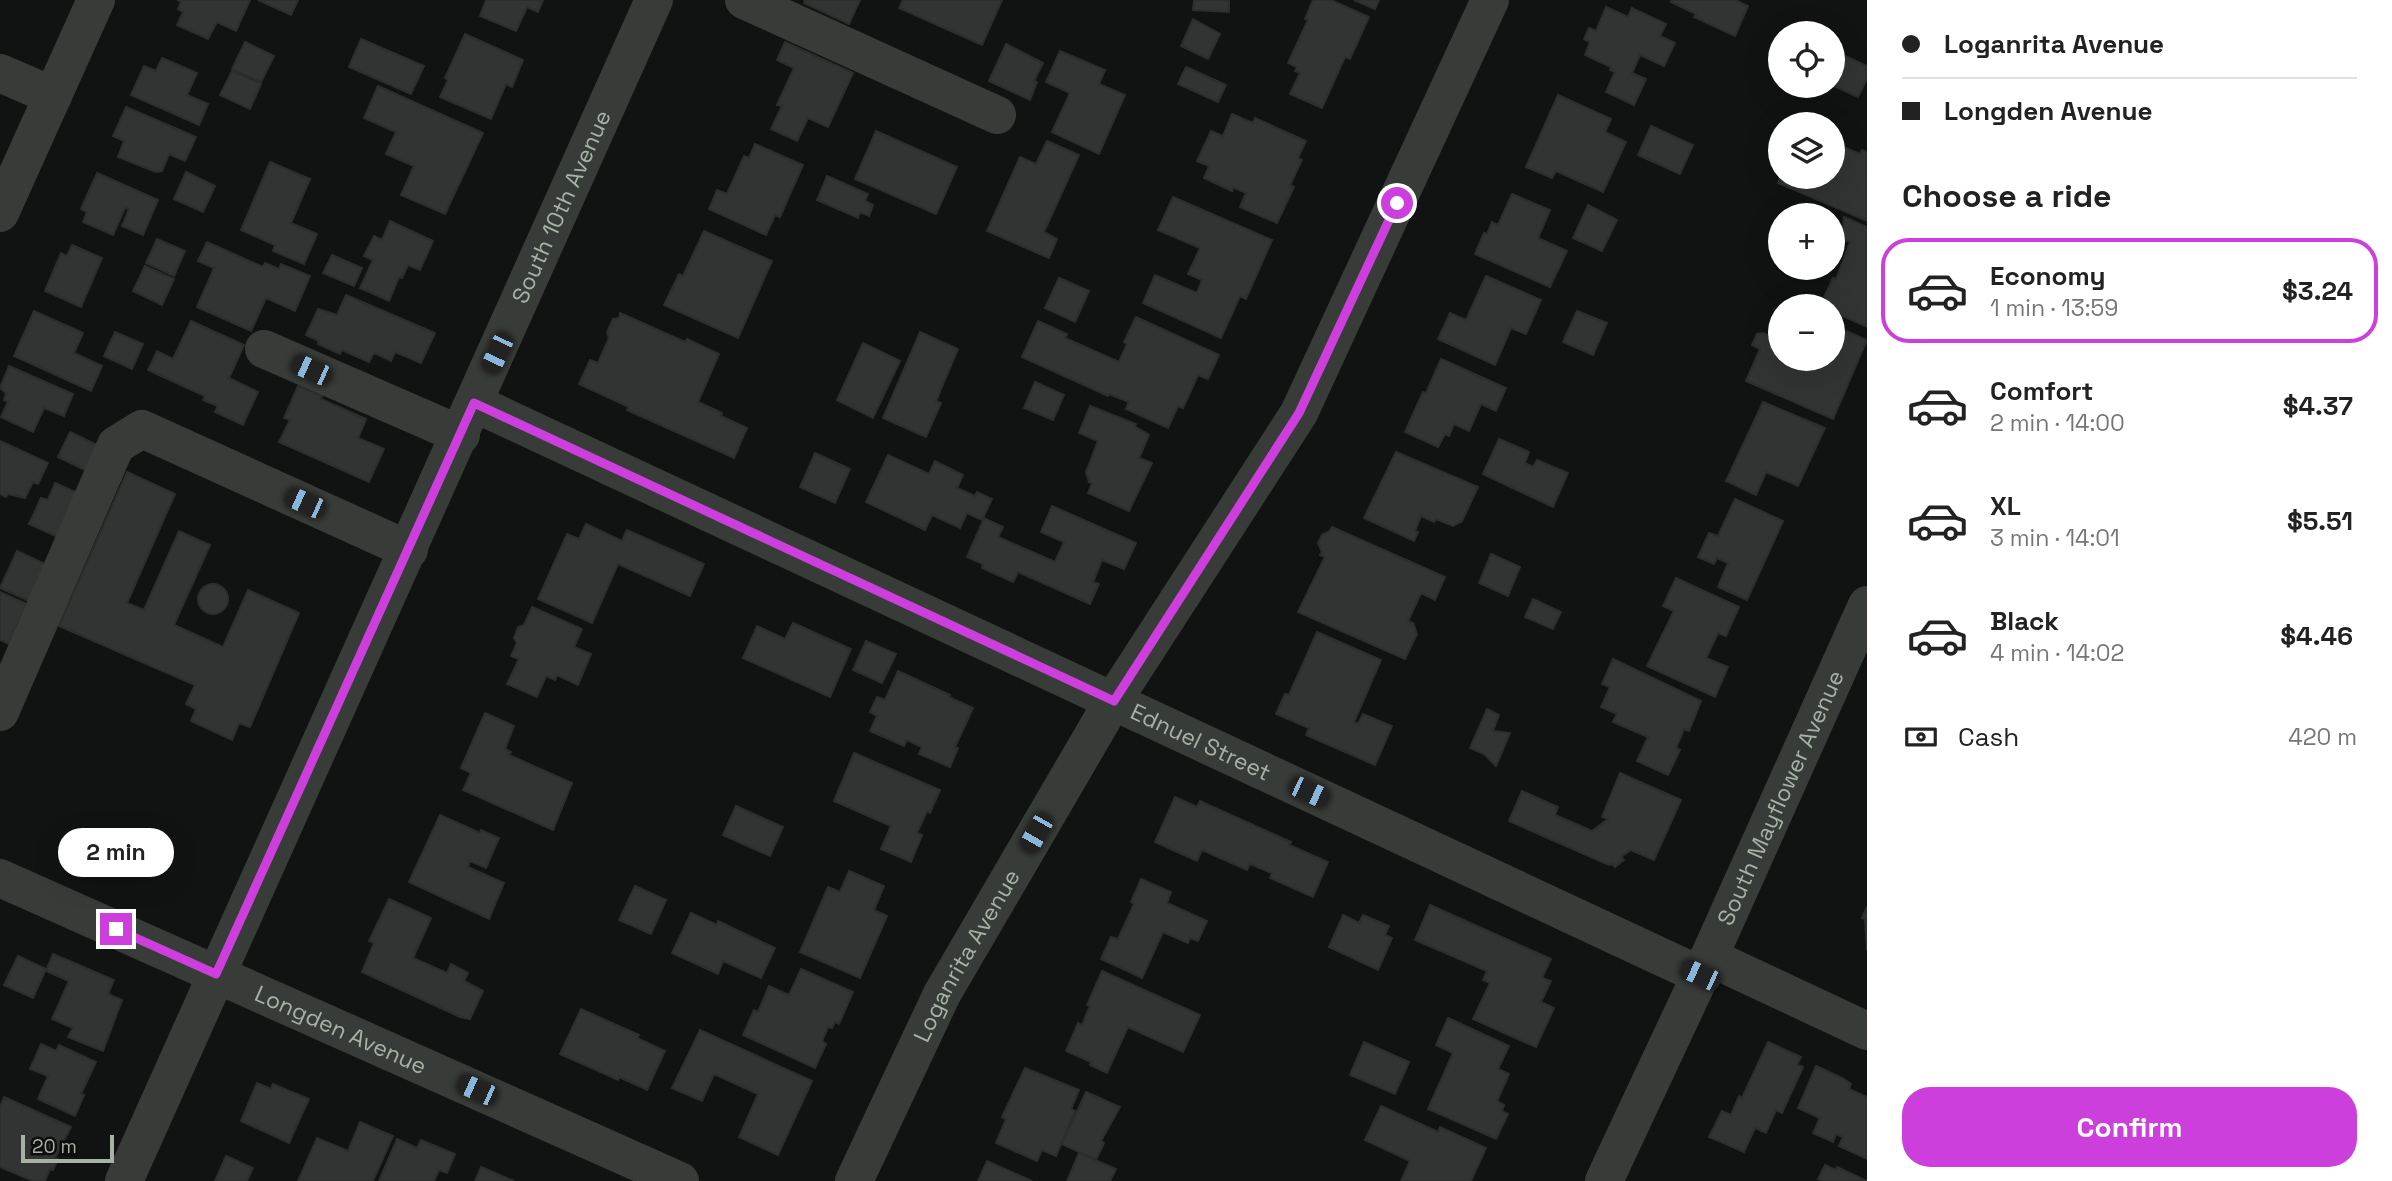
<!DOCTYPE html>
<meta charset="utf-8">
<style>
body{margin:0;font-family:"Space Grotesk",sans-serif;background:#f6f6f6;color:#222;height:100vh;display:flex;flex-direction:column;font-size:26px;white-space:nowrap}
*{box-sizing:border-box;margin:0}
p{font-size:23px;color:#767676}
.icon{flex:none;width:38px;height:38px;fill:none;stroke:currentColor;stroke-width:2;stroke-linecap:round;stroke-linejoin:round}
.map{position:relative;flex:1;overflow:hidden}
.side{display:flex;flex-direction:column;background:#fff;width:525px}
.side>*{flex:none}
.top-card{display:grid;align-content:center;height:154px;padding:0 35px;background:#fff}
.tools{position:absolute;left:1768px;top:21px;display:grid;gap:14px}
.tools a{display:grid;place-items:center;width:77px;height:77px;border-radius:50%;background:#fff;box-shadow:0 7px 28px #0002;font-size:35px}
.scale{position:absolute;left:21px;bottom:18px;width:93px;box-sizing:border-box;padding-left:7px;border:4px solid #a5b2a4;border-top:0;font-size:19px;line-height:24px;white-space:nowrap;color:#a5b2a4;-webkit-text-stroke:5px #0c0e0d;paint-order:stroke}
.end{position:absolute;width:32px;height:32px;margin:-16px;border:9px solid #cd3fdd;background:#fff;box-shadow:0 0 0 4px #fff}
.from{border-radius:50%}
.bubble{position:absolute;height:49px;border-radius:24px;background:#fff;box-shadow:0 7px 28px #0002;font-size:23px;font-weight:800;line-height:49px;text-align:center}
.car{position:absolute;width:21px;height:42px;margin:-21px -10px;border-radius:9px;box-shadow:0 0 5px 2px #0007;background:linear-gradient(#222 24%,#8ab4d8 0 40%,#222 0 76%,#8ab4d8 0 86%,#222 0)}
.top-card b{display:flex;align-items:center;gap:24px;height:66px;font-size:26px}
.top-card b+b{border-top:2px solid #e0e0e0}
.top-card i{width:18px;height:18px;background:#222}
ul{padding:0;list-style:none}
li{display:flex;align-items:center;gap:21px;height:105px;margin:0 14px 10px;padding:0 21px;border:4px solid transparent;border-radius:28px}
li div{flex:1}
li b{display:block;font-size:26px}
li em{font-style:normal;font-weight:800}
li.on{border-color:#cd3fdd}
li>.icon{width:63px;height:63px;stroke-width:1.5}
h2{padding:0 35px;font-size:32px;line-height:84px}
.pay{display:flex;align-items:center;gap:18px;height:77px;padding:0 35px;font-size:26px}
.pay p{margin-inline-start:auto}
.cta{display:flex;gap:14px;margin-top:auto;padding:14px 35px}
.cta a{flex:1;height:80px;border-radius:28px;background:#cd3fdd;color:#fff;font-size:28px;font-weight:800;line-height:80px;text-align:center}
main{display:flex;flex:1;min-height:0}
.map>svg:first-child{display:block}
.building{fill:#313432;stroke:#2c2e2c;stroke-width:2}
.lines{fill:none;stroke-linecap:round;stroke-linejoin:round}
.minor{stroke:#383c38;stroke-width:38}
.route{stroke:#cd3fdd;stroke-width:9}
.labels{text-anchor:middle;dominant-baseline:central;stroke-width:5;stroke-linejoin:round;paint-order:stroke}
.street-label{font-size:23px;fill:#a5b2a4;stroke:#0c0e0d}
</style>
<main>
<div class="map">
<svg width="1867" height="1181" viewBox="0 0 1867 1181">
<rect width="100%" height="100%" fill="#111312"/>
<g class="building">
<path d="M178,0H250L236,31L217,22L208,39L177,25L183,12L178,9L181,2Z"/>
<path d="M258,0H298L291,15Z"/>
<path d="M486,0H543L538,12L527,7L516,31L480,16Z"/>
<path d="M805,0H860L849,24L804,3Z"/>
<path d="M903,0H1002L982,45L899,8Z"/>
<path d="M1194,0H1229V12L1193,10Z"/>
<path d="M1313,0H1331L1369,17L1350,59L1345,57L1322,108L1290,94L1300,73L1295,71L1297,67L1288,63L1308,20L1305,19Z"/>
<path d="M1354,0H1379L1375,9Z"/>
<path d="M1672,0H1735L1748,6L1735,36L1694,17L1696,14L1671,2Z"/>
<path d="M1606,7L1628,17L1632,8L1666,24L1660,36L1675,43L1664,66L1640,55L1632,73L1646,79L1634,105L1606,92L1615,72L1610,70L1611,67L1585,55L1590,42L1584,39L1589,28L1596,31Z"/>
<path d="M1193,19L1220,34L1208,59L1181,46Z"/>
<path d="M465,34L523,60L512,87L506,84L491,119L440,97L448,80L445,78Z"/>
<path d="M361,39L424,66L411,94L349,67Z"/>
<path d="M245,42L274,56L261,82L232,69Z"/>
<path d="M785,42L853,73L828,127L808,118L797,141L771,129L782,106L777,105L794,68L777,60Z"/>
<path d="M1006,44L1043,63L1034,81L1037,82L1030,100L989,81Z"/>
<path d="M1832,50L1867,66V79L1858,97L1832,85Z"/>
<path d="M1060,51L1105,70L1099,84L1125,95L1099,154L1052,132L1070,93L1046,82Z"/>
<path d="M162,58L197,73L187,95L208,104L199,125L131,95L144,66L156,71Z"/>
<path d="M1186,67L1226,85L1218,102L1178,84Z"/>
<path d="M232,71L261,84L250,109L220,95Z"/>
<path d="M378,86L483,133L445,214L401,195L414,166L386,154L396,132L364,118Z"/>
<path d="M1558,95L1611,119L1605,132L1626,142L1603,192L1556,171L1552,178L1526,167Z"/>
<path d="M126,107L196,137L185,161L169,154L162,171L156,172L118,157L124,141L113,136Z"/>
<path d="M1232,114L1253,123L1255,118L1306,141L1298,158L1302,160L1290,185L1294,187L1277,223L1240,207L1246,193L1233,187L1232,191L1204,178L1209,166L1197,161L1211,131L1223,136Z"/>
<path d="M1651,126L1693,145L1680,174L1638,155Z"/>
<path d="M876,131L957,167L936,214L855,179Z"/>
<path d="M1047,141L1079,155L1044,232L1057,239L1049,258L987,231L1020,157L1036,164Z"/>
<path d="M1832,142L1860,154L1862,150L1867,152V221L1778,183L1780,177H1832Z"/>
<path d="M755,144L803,165L780,217L775,215L766,235L709,209L717,190L727,194L744,156L749,158Z"/>
<path d="M270,162L310,179L291,223L317,234L304,264L273,251L275,245L241,230Z"/>
<path d="M186,172L215,186L203,212L174,199Z"/>
<path d="M97,173L158,200L143,235L122,226L129,209L125,208L113,235L83,222L87,212L81,209Z"/>
<path d="M827,176L868,194L865,201L873,205L869,216L860,212L858,218L817,200Z"/>
<path d="M1512,194L1550,210L1538,238L1567,251L1550,287L1475,254L1484,233L1487,234L1492,222L1498,225Z"/>
<path d="M1173,197L1272,240L1246,299L1240,296L1221,338L1143,303L1155,275L1197,293L1202,280L1188,274L1200,248L1158,230Z"/>
<path d="M1588,205L1617,220L1602,251L1573,238Z"/>
<path d="M1844,217L1867,227V327L1832,311V306H1820L1833,278L1836,279L1850,242L1842,239Z"/>
<path d="M390,221L433,241L420,270L408,265L402,278L399,277L389,301L360,288L373,260L364,256L374,236L382,240Z"/>
<path d="M704,231L772,261L738,338L664,305L679,274L683,276Z"/>
<path d="M157,239L185,251L174,276L146,263Z"/>
<path d="M207,242L263,267L265,263L279,269L281,264L310,276L295,311L266,298L251,331L197,307L214,268L198,261Z"/>
<path d="M72,245L102,258L81,307L45,291L61,253L67,256Z"/>
<path d="M332,255L362,268L354,286L323,273Z"/>
<path d="M145,266L174,279L162,305L133,291Z"/>
<path d="M1486,276L1541,300L1526,334L1511,328L1495,365L1438,339L1450,313L1466,320Z"/>
<path d="M1059,278L1089,291L1075,322L1045,308Z"/>
<path d="M346,295L435,333L421,363L395,352L391,361L374,353L369,362L342,350L340,354L318,344L319,341L306,335L318,309L337,315Z"/>
<path d="M34,311L83,333L74,353L102,366L91,391L14,356Z"/>
<path d="M1577,311L1607,323L1593,355L1563,342Z"/>
<path d="M620,313L685,342L687,339L719,354L698,402L722,413L721,416L747,428L734,458L627,410L629,407L579,384L590,360L598,363L609,338L607,332L613,319L619,318Z"/>
<path d="M1136,317L1219,355L1208,379L1198,375L1183,408L1178,406L1168,428L1126,409L1129,402L1109,394L1108,396L1022,357L1038,321L1067,334L1065,338L1119,362L1127,344L1124,342Z"/>
<path d="M191,321L244,345L229,378L258,392L243,425L215,412L218,406L203,400L205,396L148,370L157,351L173,359Z"/>
<path d="M1832,325L1867,340L1833,419L1746,381L1760,349L1752,345L1757,334L1763,333L1780,340V359H1832Z"/>
<path d="M115,332L143,344L132,369L104,356Z"/>
<path d="M920,332L958,349L936,401L941,403L926,437L883,418Z"/>
<path d="M863,343L900,361L873,418L837,400Z"/>
<path d="M1441,359L1506,388L1496,411L1481,404L1469,431L1454,424L1449,436L1445,434L1438,447L1405,432L1423,392L1426,393Z"/>
<path d="M9,366L73,394L64,416L44,408L33,432L1,417L8,402L4,400L6,393L0,388Z"/>
<path d="M1035,382L1064,395L1053,420L1024,408Z"/>
<path d="M298,386L322,396L321,399L366,419L358,438L384,449L369,482L279,442L290,420L284,418Z"/>
<path d="M1763,402L1825,428L1798,486L1766,472L1756,495L1726,481Z"/>
<path d="M1090,406L1136,424L1134,426L1149,435L1139,458L1152,463L1129,511L1088,493L1092,483L1089,482L1086,472L1098,441L1079,433Z"/>
<path d="M70,432L99,446L87,471L58,457Z"/>
<path d="M1499,439L1529,452L1525,463L1533,467L1537,460L1568,473L1553,507L1483,474Z"/>
<path d="M0,441L48,463L38,484L33,482L25,498L8,494L6,497L0,494Z"/>
<path d="M1396,452L1478,487L1462,521L1453,526L1436,519L1434,522L1421,516L1415,531L1418,532L1414,541L1364,518Z"/>
<path d="M815,453L850,469L835,503L800,487Z"/>
<path d="M888,455L929,474L935,461L963,475L957,488L975,496L977,492L992,499L982,520L967,513L960,528L932,515L925,530L866,502Z"/>
<path d="M127,472L175,494L127,603L144,610L179,531L210,545L174,625L223,647L248,590L299,613L250,727L239,723L232,740L191,721L196,709L186,704L195,685L59,626Z"/>
<path d="M55,483L78,493L58,537L29,524L41,498L48,500Z"/>
<path d="M1735,499L1783,521L1747,600L1718,587L1728,563L1717,558L1714,564L1698,557L1709,533L1718,536Z"/>
<path d="M1052,506L1136,543L1124,569L1102,560L1093,582L1099,584L1090,604L1018,572L1013,582L982,568L983,564L967,557L984,518L1003,527L998,537L1055,562L1064,542L1041,532Z"/>
<path d="M586,524L622,541L627,530L704,564L690,596L618,564L592,623L538,599L567,534L579,539Z"/>
<path d="M1332,527L1445,577L1435,600L1421,593L1408,621L1413,623L1417,634L1405,659L1298,612L1325,557L1320,555L1322,552L1318,543L1322,535L1330,531Z"/>
<path d="M17,551L45,564L29,601L0,588Z"/>
<path d="M1491,554L1520,567L1508,596L1479,583Z"/>
<path d="M1676,578L1739,607L1726,636L1718,633L1706,658L1728,667L1715,697L1647,666L1674,611L1663,606Z"/>
<circle cx="213" cy="599" r="15"/>
<path d="M0,592L27,604L9,644L0,640Z"/>
<path d="M1533,599L1561,612L1553,629L1525,617Z"/>
<path d="M532,607L582,629L574,647L591,654L578,685L557,675L555,680L546,676L537,697L507,684L519,659L511,656L517,643L514,638L518,627L524,625Z"/>
<path d="M793,623L851,649L830,697L743,658L757,626L785,639Z"/>
<path d="M1317,632L1381,660L1354,722L1358,724L1363,714L1392,726L1375,765L1306,735L1309,728L1276,714L1285,694L1289,695Z"/>
<path d="M866,641L896,654L882,683L853,670Z"/>
<path d="M1613,659L1701,701L1689,731L1684,729L1676,748L1680,750L1668,775L1637,761L1648,737L1613,722L1617,714L1601,707L1610,687L1602,684Z"/>
<path d="M898,671L950,695L949,697L973,708L955,747L958,748L950,767L919,754L922,747L907,740L904,746L870,731L877,716L870,712L877,697L885,700Z"/>
<path d="M1487,709L1499,715L1493,731L1510,733L1496,766L1484,754L1470,748Z"/>
<path d="M485,713L514,726L505,749L511,752L509,755L572,783L553,830L463,790L471,773L461,768Z"/>
<path d="M854,753L940,790L930,813L927,811L917,833L922,835L911,862L881,849L891,826L834,801Z"/>
<path d="M1620,773L1681,800L1654,860L1631,850L1621,857L1624,860L1615,867L1612,864L1609,865L1509,821L1522,791L1558,807L1555,815L1592,831L1608,819L1602,817Z"/>
<path d="M1175,797L1197,807L1200,801L1291,842L1289,845L1328,862L1313,897L1270,878L1272,873L1250,864L1247,870L1202,850L1197,861L1155,842Z"/>
<path d="M736,806L783,827L770,856L723,835Z"/>
<path d="M440,815L480,833L481,830L499,838L486,868L470,861L468,867L504,883L489,919L409,882Z"/>
<path d="M849,871L884,886L874,910L887,916L860,978L800,952L828,887L840,892Z"/>
<path d="M1141,879L1171,892L1167,903L1207,921L1198,941L1190,938L1188,943L1163,932L1142,978L1101,959L1111,937L1118,939L1134,904L1131,902Z"/>
<path d="M635,886L666,900L651,934L619,920Z"/>
<path d="M389,899L431,918L413,958L447,973L451,964L468,973L464,981L483,991L470,1019L460,1017L362,972L374,943L369,941Z"/>
<path d="M1430,905L1551,959L1542,978L1551,981L1541,1002L1554,1008L1536,1047L1473,1019L1490,983L1483,980L1487,971L1415,940Z"/>
<path d="M1867,907V950L1865,919L1862,918Z"/>
<path d="M691,913L717,925L718,921L775,948L761,978L723,961L718,974L672,953Z"/>
<path d="M1343,915L1359,923L1363,915L1389,926L1385,935L1392,938L1378,970L1329,947Z"/>
<path d="M53,954L114,980L108,994L122,1000L103,1051L68,1037L73,1028L52,1019L69,981L46,971Z"/>
<path d="M18,956L46,969L33,998L4,985Z"/>
<path d="M801,969L853,992L839,1024L835,1022L832,1028L828,1027L822,1041L826,1044L815,1068L743,1035L754,1010L758,1012L769,986L789,995Z"/>
<path d="M1102,971L1200,1015L1183,1052L1128,1027L1107,1073L1090,1065L1091,1062L1066,1051L1078,1023L1082,1025L1090,1006L1087,1005Z"/>
<path d="M581,1009L639,1035L637,1038L665,1051L647,1090L619,1077L618,1080L560,1054Z"/>
<path d="M1448,1018L1509,1046L1498,1069L1509,1074L1497,1101L1504,1105L1502,1111L1508,1114L1496,1139L1428,1109L1453,1053L1436,1045Z"/>
<path d="M700,1030L812,1081L778,1155L739,1137L758,1094L714,1074L702,1101L672,1088Z"/>
<path d="M1364,1042L1409,1062L1395,1094L1350,1075Z"/>
<path d="M1768,1042L1801,1057L1797,1065L1803,1067L1782,1113L1776,1110L1766,1133L1755,1128L1744,1152L1709,1137L1722,1111L1731,1115L1739,1096L1742,1098Z"/>
<path d="M41,1044L56,1051L59,1045L96,1062L81,1094L84,1095L75,1116L38,1099L48,1076L30,1069Z"/>
<path d="M1816,1066L1842,1078L1851,1084L1849,1089L1867,1097V1159L1839,1146L1843,1137L1836,1134L1833,1142L1813,1133L1820,1118L1798,1108Z"/>
<path d="M1025,1068L1079,1090L1071,1109L1075,1111L1056,1156L1042,1150L1037,1161L996,1143L1006,1119L1002,1117Z"/>
<path d="M257,1083L271,1089L273,1084L309,1099L289,1143L241,1121Z"/>
<path d="M1086,1092L1120,1107L1101,1141L1104,1143L1096,1160L1062,1144Z"/>
<path d="M4,1097L71,1127L55,1158L58,1159L53,1170L50,1169L45,1181H33L0,1167V1107Z"/>
<path d="M1381,1106L1438,1132L1440,1127L1486,1148L1471,1181H1401L1410,1161L1365,1140Z"/>
<path d="M360,1122L393,1136L373,1181H298L317,1138L348,1151Z"/>
<path d="M397,1139L417,1148L421,1140L455,1154L447,1173L439,1170L434,1181H379Z"/>
<path d="M1079,1153L1116,1169L1110,1181H1067Z"/>
<path d="M226,1156L253,1168L247,1181H215Z"/>
<path d="M987,1161L1032,1181H978Z"/>
<path d="M1825,1165L1836,1170L1837,1167L1867,1181H1824L1818,1179Z"/>
<path d="M481,1167L514,1181H475Z"/>
</g>
<g class="lines">
<g class="minor">
<path d="M744,0L997,115"/>
<path d="M0,73L53,96"/>
<path d="M0,213L96,0"/>
<path d="M264,349L461,435"/>
<path id="s1" d="M474,403L1700,975"/>
<path d="M0,712L116,445L142,429L409,550"/>
<path id="s2" d="M0,878L680,1181"/>
<path d="M1709,957L1867,1031"/>
<path id="s3" d="M124,1181L654,0"/>
<path id="s4" d="M854,1181L942,994L1113,701L1299,413L1490,0"/>
<path id="s5" d="M1604,1181L1709,957L1867,605"/>
</g>
</g>
<g class="lines">
<path class="route" d="M116,929L216,974L474,403L1114,701L1299,413L1397,203"/>
</g>
<g class="labels">
<g class="street-label">
<text stroke="none"><textPath href="#s3" startOffset="1068">South 10th Avenue</textPath></text>
<text stroke="none"><textPath href="#s1" startOffset="802">Ednuel Street</textPath></text>
<text stroke="none"><textPath href="#s5" startOffset="422">South Mayflower Avenue</textPath></text>
<text stroke="none"><textPath href="#s4" startOffset="252">Loganrita Avenue</textPath></text>
<text stroke="none"><textPath href="#s2" startOffset="373">Longden Avenue</textPath></text>
</g>
</g>
</svg>
<div class="tools">
<a><svg class="icon" aria-label="locate" viewBox="0 0 24 24"><circle cx="12" cy="12" r="6"/><path d="M12 2v4M12 18v4M2 12h4M18 12h4"/></svg></a>
<a><svg class="icon" aria-label="layers" viewBox="0 0 24 24"><path d="M12 4l9 5-9 5-9-5zM3 14l9 5 9-5"/></svg></a>
<a>+</a>
<a>−</a>
</div>
<div class="scale">20 m</div>
<i class="end from" style="left:1397px;top:203px"></i>
<i class="end" style="left:116px;top:929px"></i>
<div class="bubble" style="left:58px;top:828px;width:116px">2 min</div>
<i class="car" style="left:497px;top:353px;rotate:205deg"></i>
<i class="car" style="left:311px;top:370px;rotate:294deg"></i>
<i class="car" style="left:305px;top:503px;rotate:294deg"></i>
<i class="car" style="left:1309px;top:792px;rotate:115deg"></i>
<i class="car" style="left:1036px;top:833px;rotate:210deg"></i>
<i class="car" style="left:1700px;top:975px;rotate:295deg"></i>
<i class="car" style="left:477px;top:1090px;rotate:294deg"></i>
</div>
<section class="side">
<div class="top-card">
<b><i class="from"></i>Loganrita Avenue</b>
<b><i></i>Longden Avenue</b>
</div>
<h2>Choose a ride</h2>
<ul>
<li class="on"><svg class="icon" aria-label="car" viewBox="0 0 24 24"><path d="M5 17H2v-5l4-1 3-4h7l3 4 3 1v5h-3M9 17h6M6 11h13"/><circle cx="7" cy="17" r="2"/><circle cx="17" cy="17" r="2"/></svg><div><b>Economy</b><p>1 min · 13:59</p></div><em>$3.24</em></li>
<li><svg class="icon" aria-label="car" viewBox="0 0 24 24"><path d="M5 17H2v-5l4-1 3-4h7l3 4 3 1v5h-3M9 17h6M6 11h13"/><circle cx="7" cy="17" r="2"/><circle cx="17" cy="17" r="2"/></svg><div><b>Comfort</b><p>2 min · 14:00</p></div><em>$4.37</em></li>
<li><svg class="icon" aria-label="car" viewBox="0 0 24 24"><path d="M5 17H2v-5l4-1 3-4h7l3 4 3 1v5h-3M9 17h6M6 11h13"/><circle cx="7" cy="17" r="2"/><circle cx="17" cy="17" r="2"/></svg><div><b>XL</b><p>3 min · 14:01</p></div><em>$5.51</em></li>
<li><svg class="icon" aria-label="car" viewBox="0 0 24 24"><path d="M5 17H2v-5l4-1 3-4h7l3 4 3 1v5h-3M9 17h6M6 11h13"/><circle cx="7" cy="17" r="2"/><circle cx="17" cy="17" r="2"/></svg><div><b>Black</b><p>4 min · 14:02</p></div><em>$4.46</em></li>
</ul>
<div class="pay"><svg class="icon" aria-label="cash" viewBox="0 0 24 24"><path d="M3 7h18v10H3z"/><circle cx="12" cy="12" r="2"/></svg>Cash<p>420 m</p></div>
<div class="cta"><a>Confirm</a></div>
</section>
</main>
